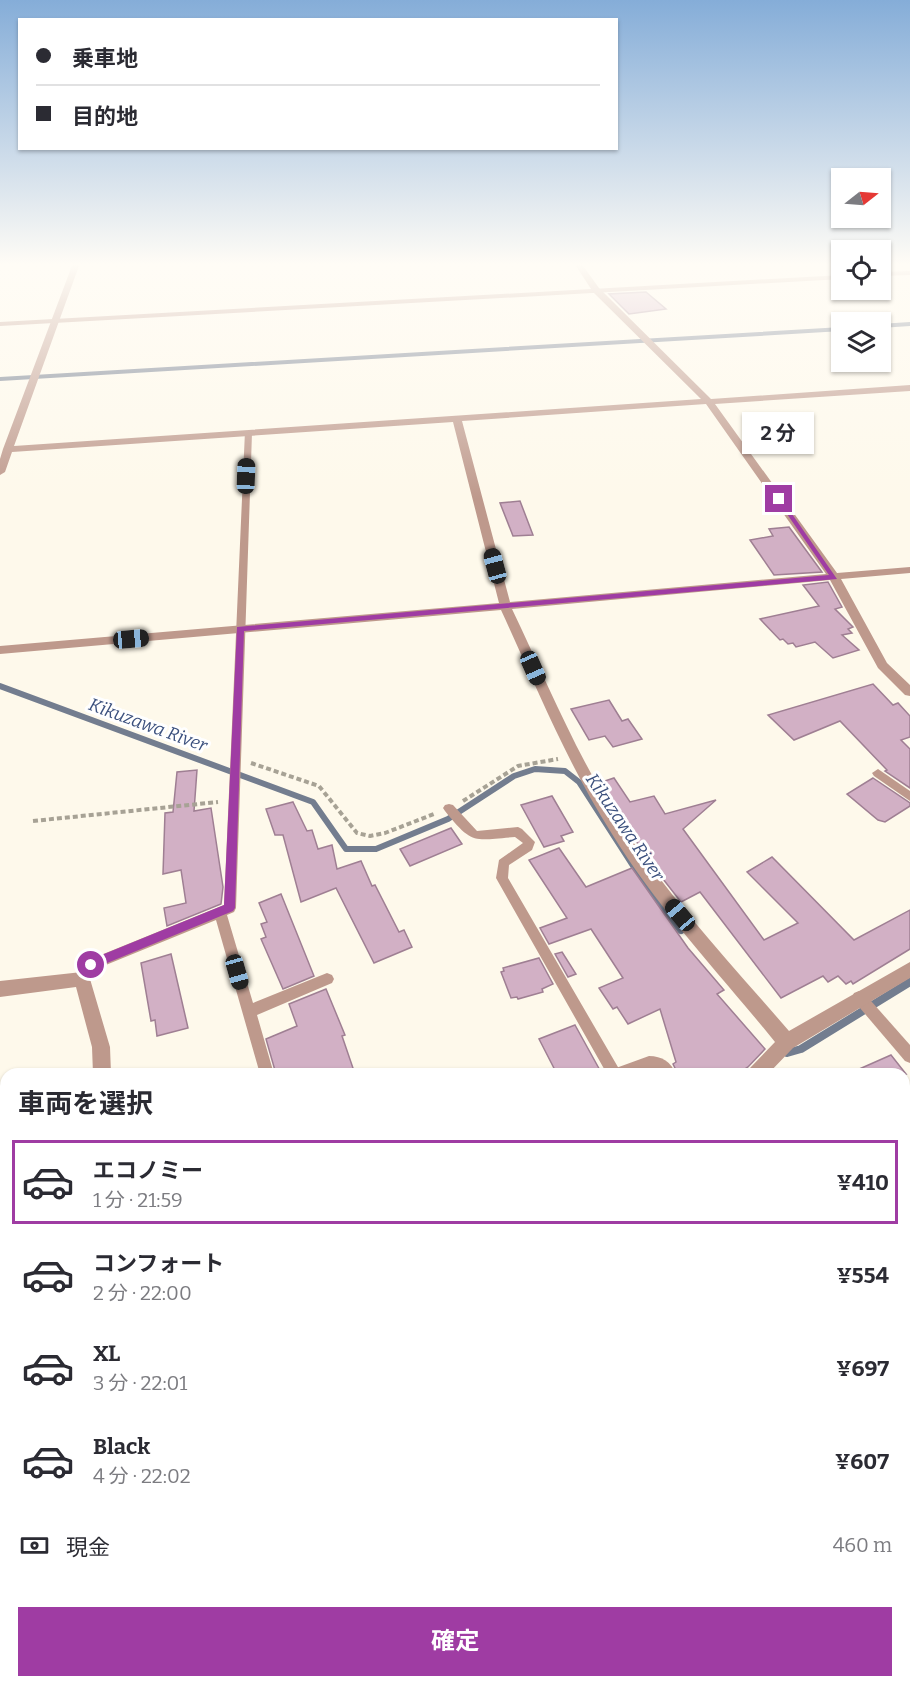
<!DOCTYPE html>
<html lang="ja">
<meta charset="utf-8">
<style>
body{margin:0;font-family:Bitter,"Noto Sans JP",serif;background:#f7f7f7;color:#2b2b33;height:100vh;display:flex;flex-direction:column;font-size:22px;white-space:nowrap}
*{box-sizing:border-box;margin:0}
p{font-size:20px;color:#7c7c81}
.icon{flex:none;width:33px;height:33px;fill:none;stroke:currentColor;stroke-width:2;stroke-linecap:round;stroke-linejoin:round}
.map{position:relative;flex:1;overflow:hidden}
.side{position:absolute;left:0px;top:1068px;width:910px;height:620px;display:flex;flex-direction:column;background:#fff;border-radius:18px 18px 0 0;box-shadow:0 2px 4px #0004}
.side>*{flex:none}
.hud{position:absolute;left:18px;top:18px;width:600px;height:132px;border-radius:0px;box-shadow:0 2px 4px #0004;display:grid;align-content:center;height:132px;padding:0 18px;background:#fff}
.needle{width:39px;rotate:73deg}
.tools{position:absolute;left:831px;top:168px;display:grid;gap:12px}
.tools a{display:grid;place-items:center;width:60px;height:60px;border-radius:0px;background:#fff;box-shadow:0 2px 4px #0004;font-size:30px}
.end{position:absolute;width:27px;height:27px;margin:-14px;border:8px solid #9f3ca3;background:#fff;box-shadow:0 0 0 3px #fff}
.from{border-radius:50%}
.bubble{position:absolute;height:42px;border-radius:0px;background:#fff;box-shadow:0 2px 4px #0004;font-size:20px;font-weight:700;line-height:42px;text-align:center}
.car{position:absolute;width:18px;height:36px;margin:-18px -9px;border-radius:8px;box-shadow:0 0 4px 2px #0007;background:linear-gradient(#222 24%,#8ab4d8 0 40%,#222 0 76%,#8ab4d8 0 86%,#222 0)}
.hud b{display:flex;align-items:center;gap:21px;height:57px;font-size:22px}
.hud b+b{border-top:2px solid #e1e1e2}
.hud i{width:15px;height:15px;background:#2b2b33}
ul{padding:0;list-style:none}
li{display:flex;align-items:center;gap:18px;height:84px;margin:0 12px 9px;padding:0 6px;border:3px solid transparent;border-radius:0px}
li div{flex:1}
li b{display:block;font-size:22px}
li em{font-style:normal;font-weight:700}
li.current{border-color:#9f3ca3}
li>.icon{width:54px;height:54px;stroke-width:1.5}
h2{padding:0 18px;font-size:27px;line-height:72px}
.pay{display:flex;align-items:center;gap:15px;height:66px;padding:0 18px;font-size:22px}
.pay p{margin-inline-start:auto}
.primary-button{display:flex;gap:12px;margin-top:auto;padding:12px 18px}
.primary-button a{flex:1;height:69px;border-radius:0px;background:#9f3ca3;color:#fff;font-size:24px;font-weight:700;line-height:69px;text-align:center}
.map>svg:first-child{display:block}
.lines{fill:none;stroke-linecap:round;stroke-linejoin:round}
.stream-far3{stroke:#737d8f;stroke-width:4}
.stream-far2{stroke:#737d8f;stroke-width:6}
.stream-far1{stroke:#737d8f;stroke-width:8}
.stream{stroke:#737d8f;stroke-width:10}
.building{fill:#d2b0c5;stroke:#9f7f93;stroke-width:1.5}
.path{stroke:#a7a295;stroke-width:4;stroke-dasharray:5 3;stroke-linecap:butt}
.service{fill:#be998c;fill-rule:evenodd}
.minor{fill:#be998c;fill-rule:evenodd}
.route{fill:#9f3ca3}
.labels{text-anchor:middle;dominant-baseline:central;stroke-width:6;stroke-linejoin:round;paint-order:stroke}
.water-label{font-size:18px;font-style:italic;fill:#3c517e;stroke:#fff}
</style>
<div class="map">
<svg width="910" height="1687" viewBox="0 0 910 1687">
<rect width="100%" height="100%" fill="#fef9eb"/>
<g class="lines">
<g class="stream-far3">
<path d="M880,326L910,324"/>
<path d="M0,379L842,329"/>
</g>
<path class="stream-far2" d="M0,686L313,802L346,849H376L448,819L514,776L535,769L565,771L579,782L646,886"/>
<g class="stream-far1">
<path d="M645,884L681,930"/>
<path d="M782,1048L787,1053L801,1049L910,982"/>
</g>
<path class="stream" d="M897,1687L910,1683"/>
</g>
<g class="building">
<path d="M646,292L666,309L629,314L609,294Z"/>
<path d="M520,501L533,535L513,536L500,503Z"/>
<path d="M789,527L819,568L822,572L774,575L750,540L773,536L769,529Z"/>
<path d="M828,582L842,607L835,609L853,627L848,629L852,633L842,635L859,650L833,658L815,642L796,647L793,643L788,644L783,639L780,640L760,619L819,606L803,585Z"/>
<path d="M873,684L893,705L898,703L910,716V737L901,740L910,749V788L885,771L887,770L840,721L794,740L768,715Z"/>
<path d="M609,700L622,721L628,719L642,739L613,747L605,736L589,740L571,709Z"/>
<path d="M197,770L194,811L211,808L223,887L221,904L167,926L164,908L186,903L181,870L163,874L165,813L173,812L177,772Z"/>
<path d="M614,778L630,802L654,796L665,814L716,800L683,829L764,940L798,923L747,872L772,857L854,940L910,910V949L853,984L851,981L846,984L838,976L828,982L823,976L781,998L700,892L681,902L663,879L640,848L622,813L618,815L599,783Z"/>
<path d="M873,778L910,803V806L885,822L878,820L847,794Z"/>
<path d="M552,796L573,832L561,836L564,841L544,847L521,805Z"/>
<path d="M293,802L307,831L312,830L318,849L332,845L337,869L361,861L372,886L375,885L399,932L404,930L412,947L374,963L336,888L301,902L283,835H275L266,809Z"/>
<path d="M451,828L462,844L410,866L400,849Z"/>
<path d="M559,848L586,887L632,868L688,948L724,990L717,994L765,1049L748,1067L737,1074H678L673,1064L676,1062L660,1009L628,1024L617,1007L613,1009L599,988L623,978L591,929L549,944L540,928L567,918L529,860Z"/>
<path d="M281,894L314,976L283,989L261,939L266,937L261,924L267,922L259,903Z"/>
<path d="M562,952L576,974L568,977L555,954Z"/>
<path d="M171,954L188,1028L157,1036L155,1020L151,1021L141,963Z"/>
<path d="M539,958L553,984L542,989L543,992L518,999L517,997L511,998L501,972L504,971L503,968Z"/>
<path d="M326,989L345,1035L342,1036L355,1074H276L266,1039L297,1026L289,1004Z"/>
<path d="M575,1025L602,1074H557L539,1039Z"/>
<path d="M891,1055L906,1074H848Z"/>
</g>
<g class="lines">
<g class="path">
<path d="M251,763L319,786L357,833L370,836L385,833L434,814"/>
<path d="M463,801L518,766L558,759"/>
<path d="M33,821L218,802"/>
</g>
<g class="service">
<path d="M910,271V275L880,276V272Z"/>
<path d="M842,275V279L0,326V322Z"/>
<path d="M245,431L252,433L236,908L234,912L227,915L253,1003L327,973L332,975L334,979L332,983L257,1015L274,1074H260L216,920L96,969L87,983L82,985L77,983L75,979L86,961L224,905Z"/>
<path d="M878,769L910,791V801L874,776L872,773Z"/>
<path d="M449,804L453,805L477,831L518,827L522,829L535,842L532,850L509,865L508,878L622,1074H607L496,878L499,860L523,843L515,837C474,840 473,846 445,811L443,808L445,805Z"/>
<path d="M859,991L864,993L910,1045V1063L905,1061L854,1001L852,997L854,993Z"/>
<path d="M910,1253V1270L904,1272V1255Z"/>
</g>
<g class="minor">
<path d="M73,263H80L14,446L701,399L593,292L574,263H581L599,288L711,399L910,385V391L715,404L837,573L910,567V573L841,579L887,663L910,685V696L905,695L878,668L830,580L512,609C547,682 578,759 623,827C671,900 732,965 789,1031L910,962V978L793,1048L768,1074H747L750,1068L775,1042C720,974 658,909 612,834C567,763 536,686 501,610L0,654V646L499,603L453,422L12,452L5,472L0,475V459L3,449ZM706,404L826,574L510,602L462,421Z"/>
<path d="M82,972L88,974L90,979L110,1047L111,1074H93L92,1047L76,987L0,997V981Z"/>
<path d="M649,1056C662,1056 671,1062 676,1074H613L616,1068Z"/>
<path d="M6,1310V1332L0,1334V1312Z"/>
<path d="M6,1641V1671L0,1673V1643Z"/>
<path d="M678,1682H704L705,1687H679Z"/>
</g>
</g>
<linearGradient id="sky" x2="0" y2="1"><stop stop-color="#85add8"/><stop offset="0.53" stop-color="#fffcf6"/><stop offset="1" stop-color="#fffcf6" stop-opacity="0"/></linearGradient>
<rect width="910" height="499" fill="url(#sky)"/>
<path class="route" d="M776,498H781L837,579L244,631L235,908L233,911L95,968H87V961L224,905L237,627L829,575Z"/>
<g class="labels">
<g class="water-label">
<text transform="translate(148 725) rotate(20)">Kikuzawa River</text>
<text transform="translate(625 827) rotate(56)">Kikuzawa River</text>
</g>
</g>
</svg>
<div class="tools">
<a><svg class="needle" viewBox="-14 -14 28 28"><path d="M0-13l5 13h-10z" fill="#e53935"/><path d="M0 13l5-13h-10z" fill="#7c7c81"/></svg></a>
<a><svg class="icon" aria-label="locate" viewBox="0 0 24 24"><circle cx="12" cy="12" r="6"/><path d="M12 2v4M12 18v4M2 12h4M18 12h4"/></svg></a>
<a><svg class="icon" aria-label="layers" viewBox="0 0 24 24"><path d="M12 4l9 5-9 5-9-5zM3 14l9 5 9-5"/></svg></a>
</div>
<i class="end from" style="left:91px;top:965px"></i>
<i class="end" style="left:779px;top:499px"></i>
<div class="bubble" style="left:742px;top:412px;width:72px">2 分</div>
<i class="car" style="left:246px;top:476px;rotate:2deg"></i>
<i class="car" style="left:495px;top:566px;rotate:345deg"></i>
<i class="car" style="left:131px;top:639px;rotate:85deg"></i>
<i class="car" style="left:533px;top:668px;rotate:156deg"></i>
<i class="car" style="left:680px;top:915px;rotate:320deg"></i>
<i class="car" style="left:237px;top:972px;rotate:164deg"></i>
<div class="hud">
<b><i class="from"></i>乗車地</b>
<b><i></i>目的地</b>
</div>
<section class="side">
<h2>車両を選択</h2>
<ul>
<li class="current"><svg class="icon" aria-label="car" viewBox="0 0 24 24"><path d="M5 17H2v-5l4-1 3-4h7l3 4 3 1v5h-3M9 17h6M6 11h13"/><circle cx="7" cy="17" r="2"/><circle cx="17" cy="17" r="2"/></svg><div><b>エコノミー</b><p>1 分 · 21:59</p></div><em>¥410</em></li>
<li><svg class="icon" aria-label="car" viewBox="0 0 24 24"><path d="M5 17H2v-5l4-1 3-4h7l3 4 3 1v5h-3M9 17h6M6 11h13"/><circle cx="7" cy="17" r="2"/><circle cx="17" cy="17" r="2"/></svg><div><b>コンフォート</b><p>2 分 · 22:00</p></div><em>¥554</em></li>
<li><svg class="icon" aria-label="car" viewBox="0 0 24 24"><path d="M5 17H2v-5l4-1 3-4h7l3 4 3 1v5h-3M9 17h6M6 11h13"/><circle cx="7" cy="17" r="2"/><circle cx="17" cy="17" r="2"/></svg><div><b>XL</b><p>3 分 · 22:01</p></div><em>¥697</em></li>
<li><svg class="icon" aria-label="car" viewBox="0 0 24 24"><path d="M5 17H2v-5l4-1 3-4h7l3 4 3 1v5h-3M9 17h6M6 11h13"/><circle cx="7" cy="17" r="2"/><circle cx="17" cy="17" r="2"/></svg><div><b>Black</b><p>4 分 · 22:02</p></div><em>¥607</em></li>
</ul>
<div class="pay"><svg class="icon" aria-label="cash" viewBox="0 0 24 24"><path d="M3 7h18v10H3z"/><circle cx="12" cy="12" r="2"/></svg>現金<p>460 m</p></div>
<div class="primary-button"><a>確定</a></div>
</section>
</div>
